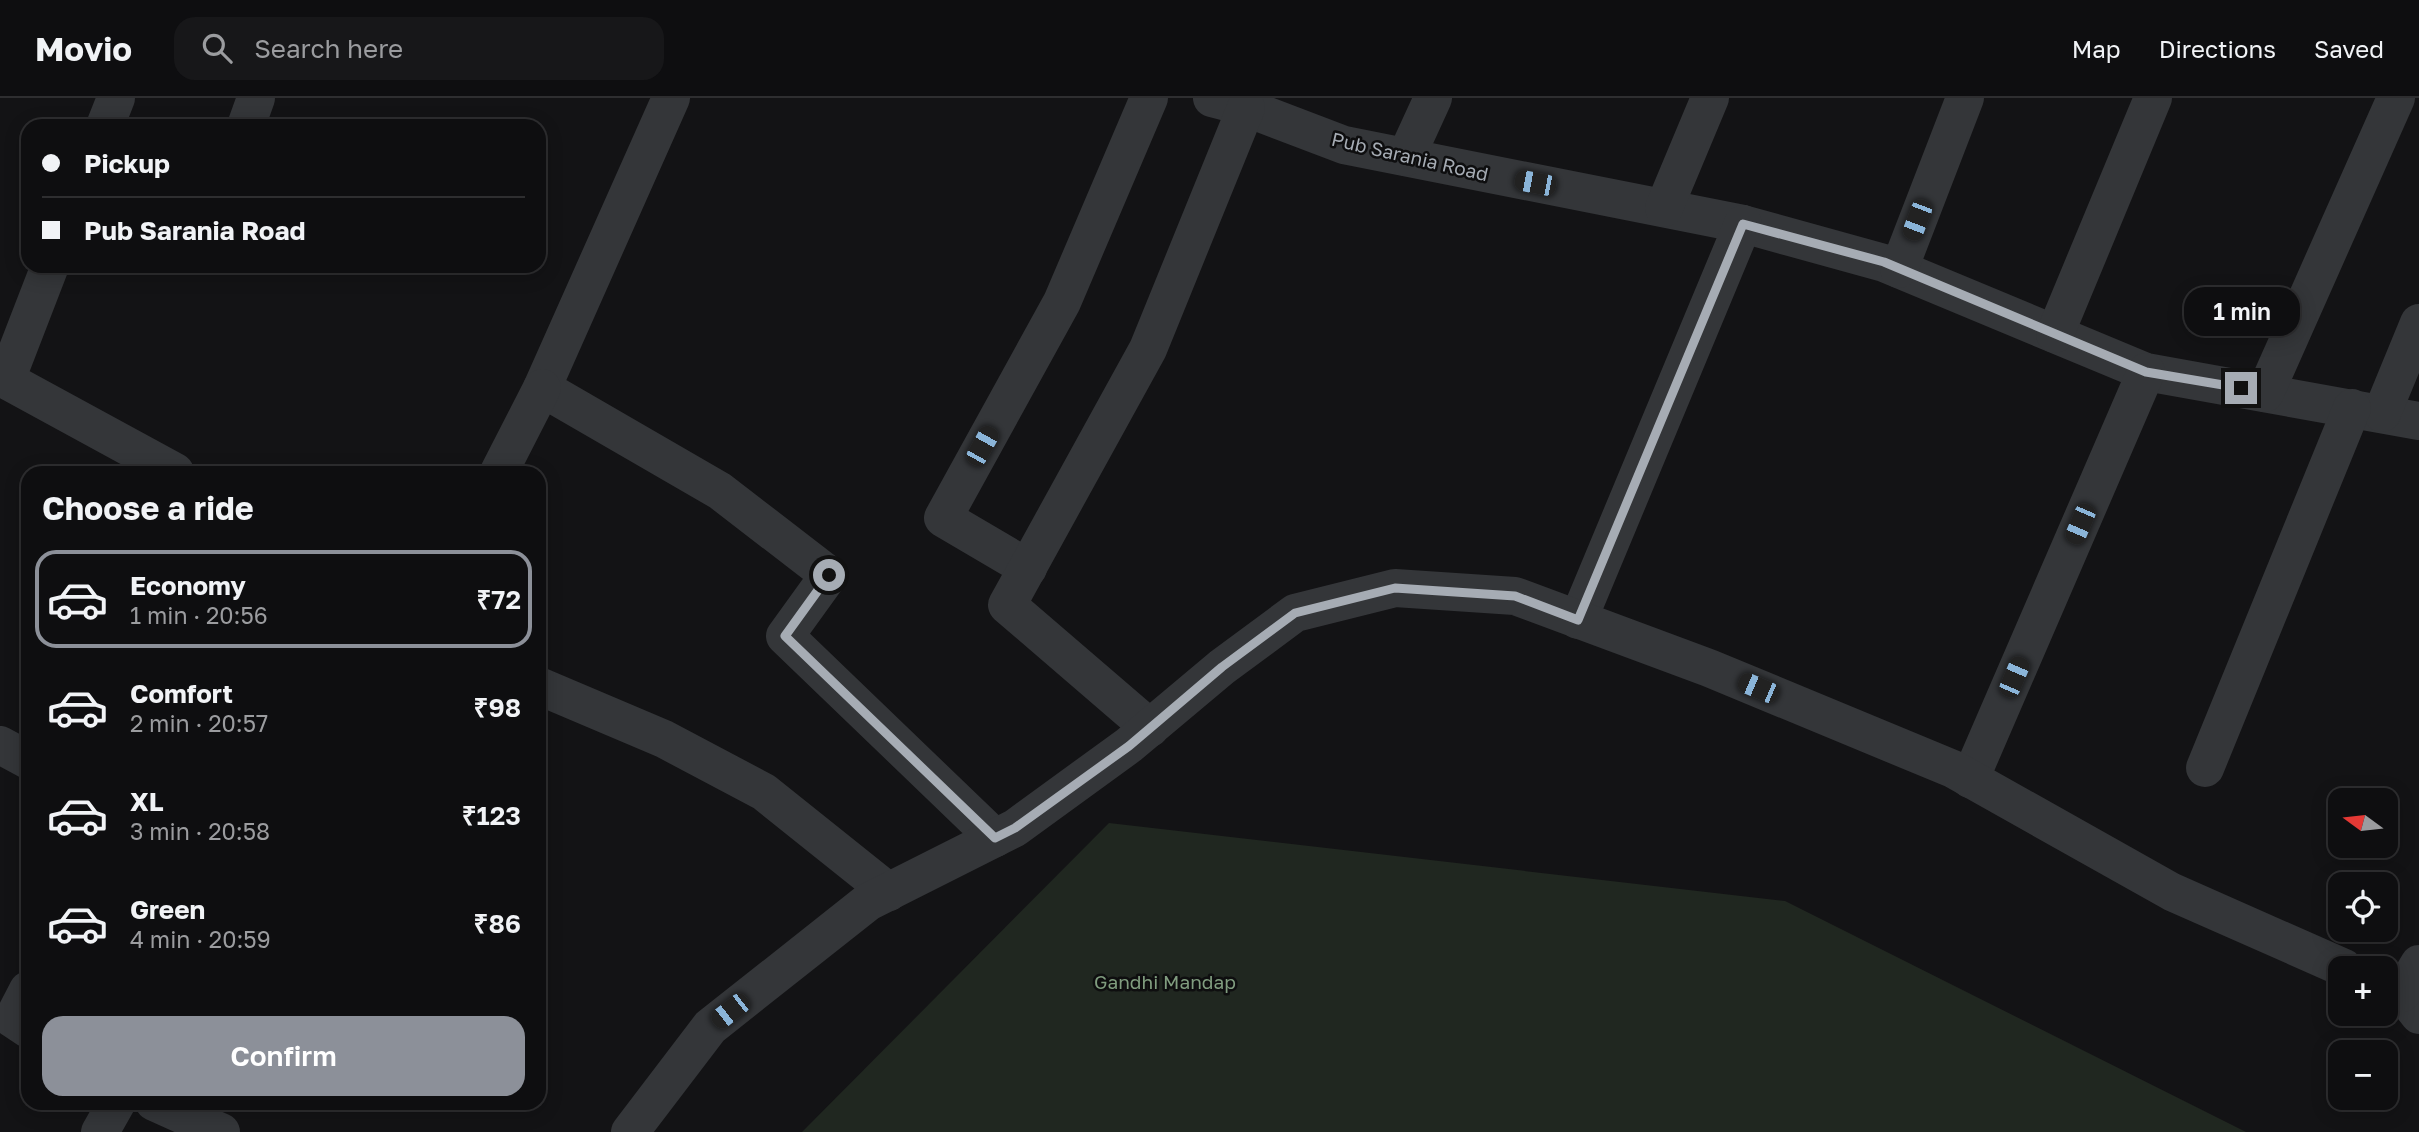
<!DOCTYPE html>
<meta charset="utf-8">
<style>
body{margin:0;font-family:"Golos Text",sans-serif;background:#171719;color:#f1f3f6;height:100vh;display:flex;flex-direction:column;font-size:26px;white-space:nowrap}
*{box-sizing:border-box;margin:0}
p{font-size:23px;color:#9b9c9f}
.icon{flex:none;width:38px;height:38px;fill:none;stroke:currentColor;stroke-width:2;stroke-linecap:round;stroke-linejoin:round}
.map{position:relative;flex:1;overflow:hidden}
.details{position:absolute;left:21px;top:368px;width:525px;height:644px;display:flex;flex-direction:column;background:#0e0e10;border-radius:21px;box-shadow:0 4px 18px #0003,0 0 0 2px #2e2e30}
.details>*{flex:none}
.hud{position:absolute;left:21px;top:21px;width:525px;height:154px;border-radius:21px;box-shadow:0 4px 18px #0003,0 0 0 2px #2e2e30;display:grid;align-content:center;height:154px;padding:0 21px;background:#0e0e10}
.needle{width:46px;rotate:285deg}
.controls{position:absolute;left:2328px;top:690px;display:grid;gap:14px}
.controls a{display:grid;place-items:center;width:70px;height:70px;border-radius:14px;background:#0e0e10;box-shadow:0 4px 18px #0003,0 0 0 2px #2e2e30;font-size:35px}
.end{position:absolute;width:32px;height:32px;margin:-16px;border:9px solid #a6acb4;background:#111;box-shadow:0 0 0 4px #111}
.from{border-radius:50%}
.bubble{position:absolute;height:49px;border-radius:21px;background:#0e0e10;box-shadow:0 4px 18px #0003,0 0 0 2px #2e2e30;font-size:23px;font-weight:600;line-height:49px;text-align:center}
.car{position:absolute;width:21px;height:42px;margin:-21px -10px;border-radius:9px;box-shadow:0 0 5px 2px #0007;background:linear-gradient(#222 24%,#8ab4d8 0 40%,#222 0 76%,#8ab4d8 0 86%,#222 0)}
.hud b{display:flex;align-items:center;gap:24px;height:66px;font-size:26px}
.hud b+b{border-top:2px solid #2e2e30}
.hud i{width:18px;height:18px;background:#f1f3f6}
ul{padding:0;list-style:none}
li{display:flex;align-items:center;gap:21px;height:98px;margin:0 14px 10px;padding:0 7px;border:4px solid transparent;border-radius:21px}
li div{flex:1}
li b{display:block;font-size:26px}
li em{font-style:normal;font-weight:600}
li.on{border-color:#8c9099}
li>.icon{width:63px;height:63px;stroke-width:1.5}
h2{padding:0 21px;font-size:32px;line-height:84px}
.button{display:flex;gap:14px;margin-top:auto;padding:14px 21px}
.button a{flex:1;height:80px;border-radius:21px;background:#8c9099;color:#fff;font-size:28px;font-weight:600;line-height:80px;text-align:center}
header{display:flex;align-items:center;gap:42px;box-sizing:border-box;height:98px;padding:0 35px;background:#0e0e10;border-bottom:2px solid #2e2e30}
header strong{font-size:33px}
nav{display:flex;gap:38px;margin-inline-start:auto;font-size:24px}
.search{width:490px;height:63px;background:#171719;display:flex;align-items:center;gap:18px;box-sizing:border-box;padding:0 24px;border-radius:21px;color:#9b9c9f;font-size:26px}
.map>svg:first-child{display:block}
.green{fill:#202720}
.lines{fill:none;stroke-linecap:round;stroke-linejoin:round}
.minor{stroke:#343639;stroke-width:38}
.route{stroke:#a6acb4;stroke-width:9}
.labels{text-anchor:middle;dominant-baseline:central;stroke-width:5;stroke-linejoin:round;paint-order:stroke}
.street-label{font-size:19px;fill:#a6acb4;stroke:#0e0e0f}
.park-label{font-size:19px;fill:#809d7f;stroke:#0e0e0f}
</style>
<header>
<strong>Movio</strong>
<div class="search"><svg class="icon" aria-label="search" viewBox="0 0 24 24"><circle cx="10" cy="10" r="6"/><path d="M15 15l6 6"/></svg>Search here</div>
<nav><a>Map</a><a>Directions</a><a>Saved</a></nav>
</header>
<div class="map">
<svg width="2419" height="1034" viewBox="0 0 2419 1034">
<rect width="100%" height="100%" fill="#131315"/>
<path class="green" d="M1109,725L1785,803L2246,1034H802Z"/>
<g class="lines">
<g class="minor">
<path d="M671,0L542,290L720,393L829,477L785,538L995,740"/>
<path d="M1212,0L1239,7L1344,47L1743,126L1884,165L2146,274L2419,323"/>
<path d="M105,28L116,0"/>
<path d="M246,28L256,0"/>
<path d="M1406,59L1433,0"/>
<path d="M1664,110L1710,0"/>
<path d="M50,168L6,282L175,374"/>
<path d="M1899,171L1965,0"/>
<path d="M2055,236L2153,0"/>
<path d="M2265,295L2396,0"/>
<path d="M2382,315L2419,225"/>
<path d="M499,374L542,290"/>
<path d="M1028,470L943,420L1062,204L1149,0"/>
<path d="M1578,522L1743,126"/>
<path d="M539,588L664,641L764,694L889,794"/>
<path d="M1150,630L1007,507L1148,251L1246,10"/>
<path d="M0,647L28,662"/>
<path d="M2205,670L2352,310"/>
<path d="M1970,681L2146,274"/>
<path d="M2385,888L2402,895L2419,917"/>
<path d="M28,892L13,921L28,931"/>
<path d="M2402,895L2419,866"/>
<path d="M154,1004L221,1034"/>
<path d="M100,1034L117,1004"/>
<path d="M630,1034L710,929L868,804L1015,730L1129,647L1222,569L1295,515L1395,490L1515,498L1709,570L1953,671L2172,794L2344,870"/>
</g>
</g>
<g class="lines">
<path class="route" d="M829,477L785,538L995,740L1015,730L1129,648L1222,569L1295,515L1395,490L1515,498L1578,522L1743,126L1884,164L2146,274L2241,290"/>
</g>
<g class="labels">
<g class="street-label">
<text transform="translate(1410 58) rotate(13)">Pub Sarania Road</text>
</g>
<g class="park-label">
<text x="1165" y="883">Gandhi Mandap</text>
</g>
</g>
</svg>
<div class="controls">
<a><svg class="needle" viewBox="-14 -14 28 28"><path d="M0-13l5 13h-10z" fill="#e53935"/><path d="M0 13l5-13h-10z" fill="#9b9c9f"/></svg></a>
<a><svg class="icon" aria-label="locate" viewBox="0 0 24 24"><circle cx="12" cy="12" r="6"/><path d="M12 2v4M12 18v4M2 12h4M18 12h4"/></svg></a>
<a>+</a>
<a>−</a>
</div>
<i class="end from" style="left:829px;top:477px"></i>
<i class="end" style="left:2241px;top:290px"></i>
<div class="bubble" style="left:2184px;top:189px;width:116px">1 min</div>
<i class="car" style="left:1535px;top:85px;rotate:281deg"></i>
<i class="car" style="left:1917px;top:122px;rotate:201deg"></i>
<i class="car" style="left:982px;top:348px;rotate:29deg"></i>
<i class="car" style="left:2080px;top:426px;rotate:203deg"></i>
<i class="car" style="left:2014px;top:579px;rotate:23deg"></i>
<i class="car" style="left:1758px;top:590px;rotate:293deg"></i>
<i class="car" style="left:730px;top:913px;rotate:232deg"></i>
<div class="hud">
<b><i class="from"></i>Pickup</b>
<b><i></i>Pub Sarania Road</b>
</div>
<section class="details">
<h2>Choose a ride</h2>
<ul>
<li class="on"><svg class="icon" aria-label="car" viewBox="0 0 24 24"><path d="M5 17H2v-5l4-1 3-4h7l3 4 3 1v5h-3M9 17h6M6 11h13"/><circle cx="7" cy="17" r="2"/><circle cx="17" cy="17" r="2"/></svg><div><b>Economy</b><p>1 min · 20:56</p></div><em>₹72</em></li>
<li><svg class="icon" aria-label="car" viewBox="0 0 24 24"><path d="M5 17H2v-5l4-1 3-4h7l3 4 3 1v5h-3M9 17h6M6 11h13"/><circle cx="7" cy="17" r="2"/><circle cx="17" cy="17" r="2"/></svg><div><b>Comfort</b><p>2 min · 20:57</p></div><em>₹98</em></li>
<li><svg class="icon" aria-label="car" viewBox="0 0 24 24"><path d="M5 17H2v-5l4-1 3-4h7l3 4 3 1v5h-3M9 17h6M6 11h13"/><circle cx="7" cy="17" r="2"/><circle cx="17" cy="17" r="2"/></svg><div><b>XL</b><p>3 min · 20:58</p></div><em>₹123</em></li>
<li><svg class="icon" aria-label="car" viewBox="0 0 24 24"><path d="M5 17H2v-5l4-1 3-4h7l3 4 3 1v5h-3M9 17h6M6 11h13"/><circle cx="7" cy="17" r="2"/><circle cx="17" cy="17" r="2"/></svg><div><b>Green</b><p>4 min · 20:59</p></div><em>₹86</em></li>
</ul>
<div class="button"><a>Confirm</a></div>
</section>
</div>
